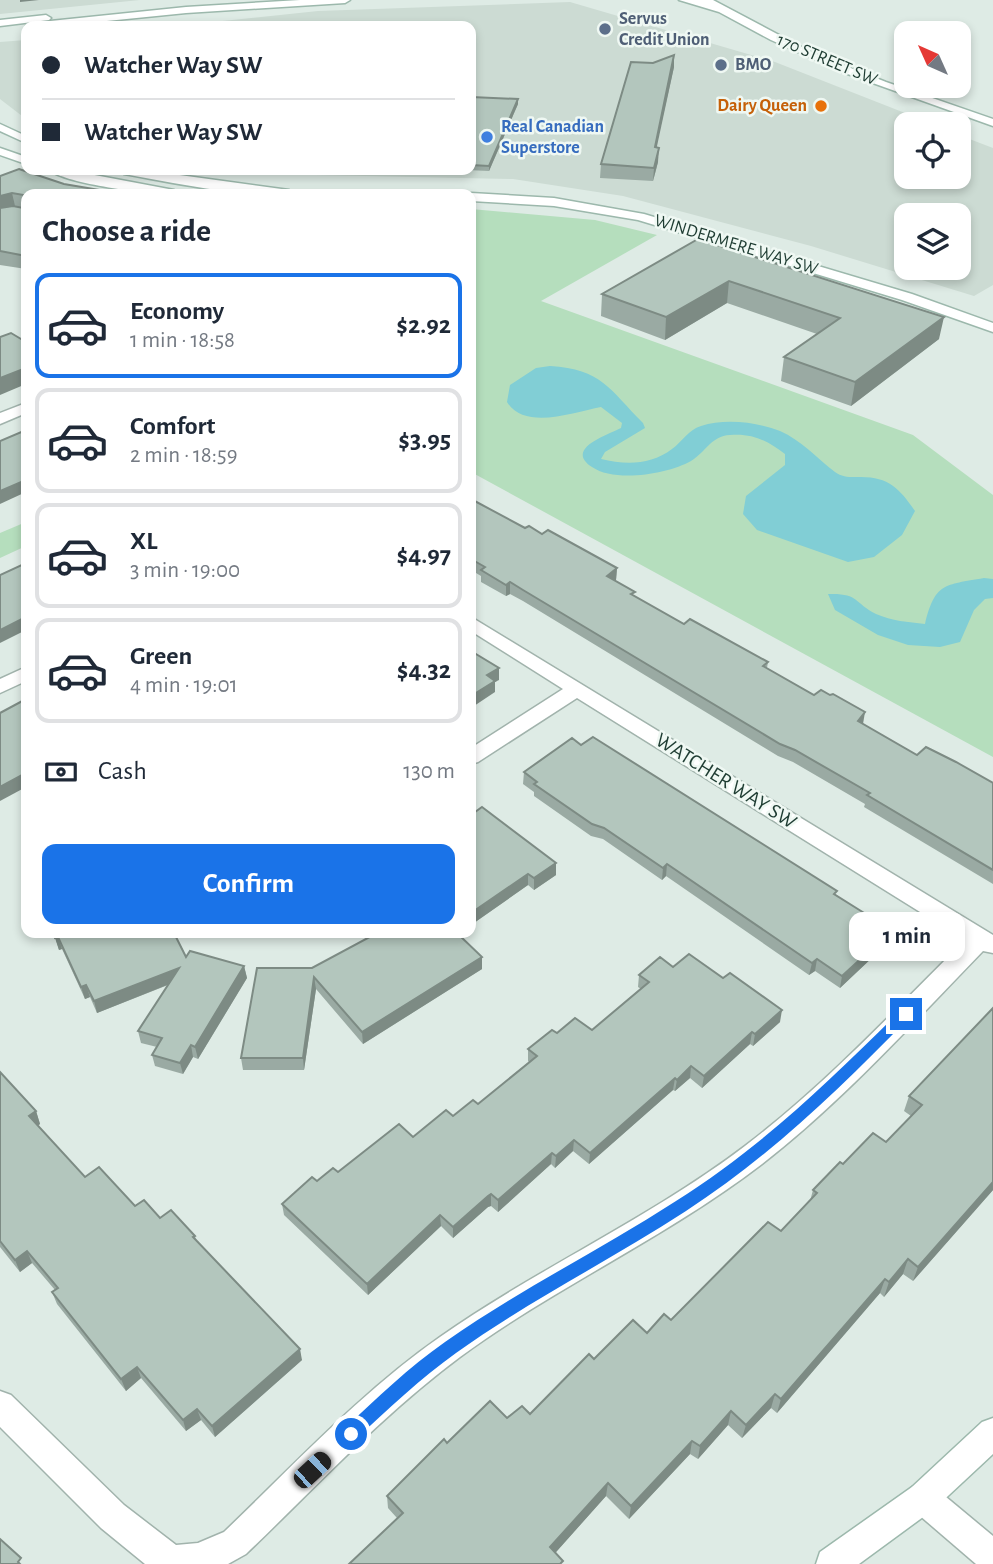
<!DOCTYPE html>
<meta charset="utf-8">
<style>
body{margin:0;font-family:"Alegreya Sans",sans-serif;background:#f6f6f7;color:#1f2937;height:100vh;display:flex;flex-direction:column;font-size:26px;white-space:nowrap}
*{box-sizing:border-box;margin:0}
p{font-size:23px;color:#747a83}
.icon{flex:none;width:38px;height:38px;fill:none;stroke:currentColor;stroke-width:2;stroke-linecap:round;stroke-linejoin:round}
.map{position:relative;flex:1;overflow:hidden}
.panel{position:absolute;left:21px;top:189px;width:455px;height:749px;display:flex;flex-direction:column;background:#fff;border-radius:14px;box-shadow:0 4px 10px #0003}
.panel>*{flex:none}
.top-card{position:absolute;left:21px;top:21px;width:455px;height:154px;border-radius:14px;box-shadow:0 4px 10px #0003;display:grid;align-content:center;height:154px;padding:0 21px;background:#fff}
.needle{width:46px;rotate:315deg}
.fabs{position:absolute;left:894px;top:21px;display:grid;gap:14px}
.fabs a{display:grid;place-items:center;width:77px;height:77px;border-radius:14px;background:#fff;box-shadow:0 4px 10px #0003;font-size:35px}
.end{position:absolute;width:32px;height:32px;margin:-16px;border:9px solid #1a73e8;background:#fff;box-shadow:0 0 0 4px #fff}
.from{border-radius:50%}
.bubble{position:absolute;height:49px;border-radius:14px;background:#fff;box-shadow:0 4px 10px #0003;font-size:23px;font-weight:700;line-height:49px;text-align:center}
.car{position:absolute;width:21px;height:42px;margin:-21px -10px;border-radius:9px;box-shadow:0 0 5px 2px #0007;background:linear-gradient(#222 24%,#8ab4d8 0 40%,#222 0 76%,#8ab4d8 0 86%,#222 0)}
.top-card b{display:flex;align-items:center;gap:24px;height:66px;font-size:26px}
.top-card b+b{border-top:2px solid #e0e1e3}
.top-card i{width:18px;height:18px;background:#1f2937}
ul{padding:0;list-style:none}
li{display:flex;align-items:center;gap:21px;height:105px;margin:0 14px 10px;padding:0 7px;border:4px solid #e0e1e3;border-radius:14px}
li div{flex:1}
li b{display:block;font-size:26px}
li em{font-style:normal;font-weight:700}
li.active{border-color:#1a73e8}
li>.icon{width:63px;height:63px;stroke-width:1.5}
h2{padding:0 21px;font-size:32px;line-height:84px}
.pay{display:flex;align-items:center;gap:18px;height:77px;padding:0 21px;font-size:26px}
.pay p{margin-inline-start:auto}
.cta{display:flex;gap:14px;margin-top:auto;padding:14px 21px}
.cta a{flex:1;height:80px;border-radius:14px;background:#1a73e8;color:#fff;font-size:28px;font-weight:700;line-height:80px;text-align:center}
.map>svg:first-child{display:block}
.built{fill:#ccdbd3;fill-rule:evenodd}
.green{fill:#b5debd}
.water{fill:#81ced5}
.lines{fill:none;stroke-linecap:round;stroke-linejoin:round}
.street-casing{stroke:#a1b3ac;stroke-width:3}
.secondary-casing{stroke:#9cb8ac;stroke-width:3}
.street{fill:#fff;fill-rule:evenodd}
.secondary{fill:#fff;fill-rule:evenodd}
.wall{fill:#9aaaa3}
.shaded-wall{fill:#7d8b84}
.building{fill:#b3c6bd;stroke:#7d8b84;stroke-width:2}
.route{fill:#1a73e8}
.service-dot{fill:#5c6f8a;stroke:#eff8f3;stroke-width:2.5}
.food-dot{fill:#e8710a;stroke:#eff8f3;stroke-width:2.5}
.shop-dot{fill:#3f7fe0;stroke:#eff8f3;stroke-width:2.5}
.labels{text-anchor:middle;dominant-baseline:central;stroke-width:5;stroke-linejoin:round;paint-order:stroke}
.far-service-label{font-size:18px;font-weight:bold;fill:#4e5e75;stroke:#eff8f3;text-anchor:start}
.far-street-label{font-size:18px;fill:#1e3c32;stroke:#eff8f3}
.far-food-label{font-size:18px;font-weight:bold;fill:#c56008;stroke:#eff8f3;text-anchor:end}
.far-shop-label{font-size:18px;font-weight:bold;fill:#366cbe;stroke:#eff8f3;text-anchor:start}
.street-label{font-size:21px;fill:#1e3c32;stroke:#eff8f3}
</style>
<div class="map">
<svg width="993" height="1564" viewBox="0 0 993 1564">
<rect width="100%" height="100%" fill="#deebe5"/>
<g class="built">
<path d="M0,0H140L0,14Z"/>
<path d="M570,2L775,62L933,124H906V177H959V135L993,148V285L974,296L811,246L623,196L513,179L316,175L260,170H471V26H175L318,11ZM906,215H959V268H906Z"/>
<path d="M26,40V119L0,99V42Z"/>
</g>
<g class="green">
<path d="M471,209L595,220L657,235L541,301L913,435L993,495V757L471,472Z"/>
<path d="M26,522V546L0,558V533Z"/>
</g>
<g class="water">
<path d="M550,366C602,369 609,389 643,423L645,428L605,452L601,459C626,465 651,465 672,449C683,441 688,430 701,426C725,418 757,422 780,431C801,440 818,459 835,472C843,478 852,477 861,477C889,477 900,489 915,511L902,535L874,557L848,562L757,530L743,514L746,496L785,465V454C768,441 753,433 730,435C711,436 706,452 691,461C668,474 615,483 592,467C564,449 607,435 621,428L622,423L601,407C574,412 525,431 507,402L510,385L536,368Z"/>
<path d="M984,578L993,579V598L985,599L974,610L960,642L940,647L908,645L878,635L835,610L828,594C859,593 853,602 876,614C892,621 908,622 925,624C935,583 944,585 984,578Z"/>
</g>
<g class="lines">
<g class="street-casing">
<g id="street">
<path d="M26,403V413L0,424V413Z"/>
<path d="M471,617L993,935V953L983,951C912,1024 843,1101 762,1164C667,1237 557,1286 460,1357C382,1415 316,1487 246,1554L228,1564H145L101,1528L0,1427V1391L11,1395L124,1505L176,1545L198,1543L224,1532C294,1465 360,1393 440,1337C538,1268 649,1219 745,1146C825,1085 894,1011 965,940L577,698L478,762L471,764V748L563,689L471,631Z"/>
<path d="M26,667V681L0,693V679Z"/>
<path d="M923,1482L934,1487L993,1536V1564H976L912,1509L907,1498L912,1487Z"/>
</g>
</g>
<g class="secondary-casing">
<g id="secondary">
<path d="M300,0H350L345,3L186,13L57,26H26L31,23L186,7Z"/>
<path d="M679,0H713L813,53L886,82L993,119V126L842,72L771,40L719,12Z"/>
<path d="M46,15L51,18L49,20L0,26V20Z"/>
<path d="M0,124L26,136V143L0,131Z"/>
<path d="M0,148L26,157V164L0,155Z"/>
<path d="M49,170H68L174,190L180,194C154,195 69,185 49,170Z"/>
<path d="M118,170H143L289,190L295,194C238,197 180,184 124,174Z"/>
<path d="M471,193L554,198L644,214L912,294L993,323V332L902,300L638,220L554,206L471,201V194H467Z"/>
<path d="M993,1418V1454L934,1509L859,1564H816L820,1552L912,1487L982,1422Z"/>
</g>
</g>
<use href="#street" class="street"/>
<use href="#secondary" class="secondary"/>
</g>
<g class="wall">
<path d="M674,55V67L656,147L658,162L653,181L600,178L601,164L653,63Z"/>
<path d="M471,97L518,99V104L489,171L467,170H471Z"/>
<path d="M0,176L26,194V269L0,265Z"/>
<path d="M698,239L939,339L851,406L781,381L784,357L817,334L727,303L665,340L601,316L602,294Z"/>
<path d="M471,499L525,528L542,534L617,568L616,580L615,581L634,596L684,624L768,662L767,668L917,755L993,783V884L864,807L865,804L793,762L778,756L523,601L510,594L506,596L481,582V576L471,570Z"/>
<path d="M524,772L836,895L869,916L866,928L862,931L879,942L876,954L840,988L815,971L809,975L666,876L662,880L603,839L591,836L534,796V792L523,784Z"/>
<path d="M471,815L556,875L534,890L528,885L471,925Z"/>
<path d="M54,933L186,957L244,966L247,978L198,1059L193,1057L183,1074L155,1066L152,1055L157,1047L141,1043L138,1031L168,985L97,1013L90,997L85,999L62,949L59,950Z"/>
<path d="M371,933H460L458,934L482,957V969L363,1044L316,989L304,1070H243L241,1058L312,968L371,936Z"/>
<path d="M673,967L780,1022L753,1046L750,1044L702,1088L690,1078L675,1091L673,1090L589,1164L573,1151L555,1168L551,1164L498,1212L491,1206L488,1207L453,1238L441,1226L368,1295L284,1215L282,1204L317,1181L338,1172L413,1137L453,1116L478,1104L529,1062L528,1061V1049L557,1033L592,1030L641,989L638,987L639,975Z"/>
<path d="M993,1008V1190L913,1281L903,1274L884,1297L880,1293L777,1413L771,1408L742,1438L728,1425L698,1459L690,1454L629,1519L606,1496L555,1553L397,1518L388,1508L387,1496L447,1443L507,1418L530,1414L594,1359L671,1320L781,1231L810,1201L813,1190L843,1164L886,1142L911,1116L904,1111L909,1096Z"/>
<path d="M0,1072L36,1111L40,1124L37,1126L85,1177L135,1206L160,1218L195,1236L196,1241L302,1360L215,1437L201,1420L186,1431L141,1378L126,1391L57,1304L52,1292L55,1290L32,1263L20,1272L0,1247Z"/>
</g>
<g class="shaded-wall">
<path d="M20,0H39L20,2Z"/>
<path d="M674,55V67L654,160L655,147Z"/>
<path d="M518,99V104L489,171V166Z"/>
<path d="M659,148L658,162L653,181L654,168Z"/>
<path d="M12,193L15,206L0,211V196Z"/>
<path d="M729,281L727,303L665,340L666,317Z"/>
<path d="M944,317L939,339L851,406L855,382Z"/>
<path d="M26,368V384L0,395V378Z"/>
<path d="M26,480V492L0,504V491Z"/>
<path d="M617,568L616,580L607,588V576Z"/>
<path d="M510,582V594L506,596V585Z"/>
<path d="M26,617V630L0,643V630Z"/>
<path d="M499,668V680L495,682V692L471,708V696L487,675Z"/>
<path d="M865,712L863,724L858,721Z"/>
<path d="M26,773V787L0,801V787Z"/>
<path d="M556,863V875L534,890V878Z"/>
<path d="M667,864L666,876L662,880L663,868Z"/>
<path d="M528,874V885L471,925V913Z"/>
<path d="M869,916L866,928L853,939L856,927Z"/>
<path d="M58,937L62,949L59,950L55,938Z"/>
<path d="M879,942L876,954L840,988L842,976Z"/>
<path d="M482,957V969L363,1044L362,1032Z"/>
<path d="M817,959L815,971L809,975L812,963Z"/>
<path d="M244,966L247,978L198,1059L195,1047Z"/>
<path d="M179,968L182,979L97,1013L94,1001Z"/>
<path d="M314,977L316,989L304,1070L303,1058Z"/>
<path d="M86,985L90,997L85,999L81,987Z"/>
<path d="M782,1010L780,1022L753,1046L755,1034Z"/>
<path d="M752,1032L750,1044L702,1088L704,1076Z"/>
<path d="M191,1045L193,1057L183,1074L180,1063Z"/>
<path d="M691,1066L690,1078L675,1091L677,1080Z"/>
<path d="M675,1078L673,1090L589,1164L590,1153Z"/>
<path d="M36,1111L40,1124L33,1129L29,1116Z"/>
<path d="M574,1140L573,1151L555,1168L556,1156Z"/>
<path d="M552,1153L551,1164L498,1212V1200Z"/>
<path d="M993,1182V1190L913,1281L918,1267Z"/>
<path d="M491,1194V1206L488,1207L453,1238V1227L488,1196Z"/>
<path d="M440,1215L441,1226L368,1295L367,1284Z"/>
<path d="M27,1251L32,1263L20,1272L15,1260Z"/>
<path d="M908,1259L903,1274L884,1297L889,1282Z"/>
<path d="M885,1279L880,1293L777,1413L781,1399Z"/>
<path d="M300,1349L302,1360L215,1437L212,1426Z"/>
<path d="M137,1367L141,1378L126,1391L121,1379Z"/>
<path d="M775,1394L771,1408L742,1438L746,1425Z"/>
<path d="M197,1409L201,1420L186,1431L183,1420Z"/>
<path d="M731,1411L728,1425L698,1459L700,1446Z"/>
<path d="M692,1441L690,1454L629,1519L631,1506Z"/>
<path d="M608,1483L606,1496L549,1560L550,1547Z"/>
</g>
<g class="building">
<path d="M674,55L655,147L659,148L654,168L601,164L631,62L653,63Z"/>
<path d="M471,97L518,99L489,166L471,165Z"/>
<path d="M19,169L64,184L123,194H26V256L0,251V208L13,206L23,208L26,205L24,195L12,193L0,196V176Z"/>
<path d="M698,239L944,317L855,382L784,357L840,318L729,281L666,317L602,294Z"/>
<path d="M11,333L26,342V368L0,378V337Z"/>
<path d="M26,430V480L0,491V441Z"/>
<path d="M471,499L525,528L529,526L542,534L548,530L617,568L607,576L635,592L631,594L684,624L690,619L768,662L763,666L814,695L821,690L830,695L833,694L865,712L858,721L917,755L926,747L956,762L993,783V870L867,795L870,793L795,750L780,744L523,590L510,582L506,585L481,570L485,567L471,559Z"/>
<path d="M26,563V617L0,630V575Z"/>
<path d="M471,651L499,668L487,675L495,681L471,696Z"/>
<path d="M26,699V773L0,787V713Z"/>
<path d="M593,737L837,891L834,894L869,916L856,927L879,942L842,976L817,959L812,963L667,864L663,868L604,828L592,824L534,784L537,782L524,772L572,738L581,745Z"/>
<path d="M482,807L556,863L534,878L528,874L471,913V815Z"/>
<path d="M54,933H174L186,957L190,951L244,966L195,1047L191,1045L180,1063L152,1055L162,1038L138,1031L179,968L94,1001L86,985L81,987L58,937L55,938Z"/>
<path d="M377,933H457L482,957L362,1032L314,977L303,1058H241L257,968H312Z"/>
<path d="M689,954L723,978L730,973L782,1010L755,1034L752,1032L704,1076L691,1066L677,1080L675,1078L590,1153L574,1140L556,1156L552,1153L498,1200L491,1194L488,1196L453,1227L440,1215L367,1284L282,1204L312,1177L317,1181L333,1168L338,1172L399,1124L413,1137L446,1110L453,1116L473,1100L478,1104L537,1056L528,1049L552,1030L557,1033L575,1018L592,1030L649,982L639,975L660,957L673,967Z"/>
<path d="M993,1008V1182L918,1267L908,1259L889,1282L885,1279L781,1399L775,1394L746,1425L731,1411L700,1446L692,1441L631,1506L608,1483L550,1547L563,1561L560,1564H349L403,1513L387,1496L444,1439L447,1443L490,1401L507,1418L522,1406L530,1414L589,1354L594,1359L633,1320L647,1333L664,1314L671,1320L768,1222L781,1231L817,1193L813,1190L840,1162L843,1164L873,1133L886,1142L922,1105L909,1096Z"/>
<path d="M0,1072L36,1111L29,1116L85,1177L99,1167L135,1206L144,1200L160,1218L171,1210L195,1236L193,1237L300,1349L212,1426L197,1409L183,1420L137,1367L121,1379L52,1292L58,1288L27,1251L15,1260L0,1241Z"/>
<path d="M0,1539L21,1558L18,1562L20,1564H0Z"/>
</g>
<path class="route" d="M906,1008L910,1010V1017C838,1090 773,1154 686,1211C611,1260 530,1300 456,1353C421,1378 388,1409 356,1439L351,1442L345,1439L342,1434L345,1428C377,1398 409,1367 445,1342C519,1290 600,1250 676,1201C763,1146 828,1082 901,1010Z"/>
<g class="service-dot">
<circle cx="605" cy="29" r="7"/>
<circle cx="721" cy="65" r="7"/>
</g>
<circle class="food-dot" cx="821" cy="106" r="7"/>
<circle class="shop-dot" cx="487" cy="137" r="7"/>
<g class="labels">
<g class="far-service-label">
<text x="619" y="19">Servus<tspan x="619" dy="21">Credit Union</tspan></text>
<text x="735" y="65">BMO</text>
</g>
<g class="far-street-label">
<text transform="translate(827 60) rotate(23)">170 STREET SW</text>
<text transform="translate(736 245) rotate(17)">WINDERMERE WAY SW</text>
</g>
<g class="far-food-label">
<text x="807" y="106">Dairy Queen</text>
</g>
<g class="far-shop-label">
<text x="501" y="127">Real Canadian<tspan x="501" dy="21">Superstore</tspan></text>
</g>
<g class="street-label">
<text transform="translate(726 781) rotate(32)">WATCHER WAY SW</text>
</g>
</g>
</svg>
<div class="fabs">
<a><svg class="needle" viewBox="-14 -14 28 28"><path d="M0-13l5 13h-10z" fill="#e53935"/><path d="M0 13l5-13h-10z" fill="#747a83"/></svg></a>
<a><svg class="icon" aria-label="locate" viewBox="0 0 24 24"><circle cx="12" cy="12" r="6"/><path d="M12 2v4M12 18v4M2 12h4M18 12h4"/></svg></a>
<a><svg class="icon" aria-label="layers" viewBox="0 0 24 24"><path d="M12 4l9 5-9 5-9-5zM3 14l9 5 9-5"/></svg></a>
</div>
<i class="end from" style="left:351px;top:1434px"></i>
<i class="end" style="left:906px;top:1014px"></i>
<div class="bubble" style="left:849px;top:912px;width:116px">1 min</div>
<i class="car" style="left:312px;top:1470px;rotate:47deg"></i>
<div class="top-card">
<b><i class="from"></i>Watcher Way SW</b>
<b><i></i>Watcher Way SW</b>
</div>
<section class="panel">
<h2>Choose a ride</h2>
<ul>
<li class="active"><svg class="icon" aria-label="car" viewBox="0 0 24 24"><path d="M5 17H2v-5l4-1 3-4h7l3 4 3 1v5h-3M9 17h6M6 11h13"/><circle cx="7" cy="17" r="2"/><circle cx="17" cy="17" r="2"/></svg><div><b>Economy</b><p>1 min · 18:58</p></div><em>$2.92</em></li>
<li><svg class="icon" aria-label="car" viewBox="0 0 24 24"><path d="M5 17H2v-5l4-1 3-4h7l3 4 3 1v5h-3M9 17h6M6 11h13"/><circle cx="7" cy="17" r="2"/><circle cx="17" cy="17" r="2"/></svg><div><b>Comfort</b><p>2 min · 18:59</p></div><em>$3.95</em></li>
<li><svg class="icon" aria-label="car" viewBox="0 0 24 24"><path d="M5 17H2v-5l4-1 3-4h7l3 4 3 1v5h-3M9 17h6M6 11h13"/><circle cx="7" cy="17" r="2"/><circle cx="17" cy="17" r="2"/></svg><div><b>XL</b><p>3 min · 19:00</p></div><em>$4.97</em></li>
<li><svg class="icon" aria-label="car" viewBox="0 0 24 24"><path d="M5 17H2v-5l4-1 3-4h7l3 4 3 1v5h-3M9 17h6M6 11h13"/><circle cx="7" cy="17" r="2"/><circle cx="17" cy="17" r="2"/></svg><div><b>Green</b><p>4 min · 19:01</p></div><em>$4.32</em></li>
</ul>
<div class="pay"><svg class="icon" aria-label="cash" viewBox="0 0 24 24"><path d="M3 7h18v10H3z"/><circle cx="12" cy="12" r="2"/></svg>Cash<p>130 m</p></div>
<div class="cta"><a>Confirm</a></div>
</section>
</div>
